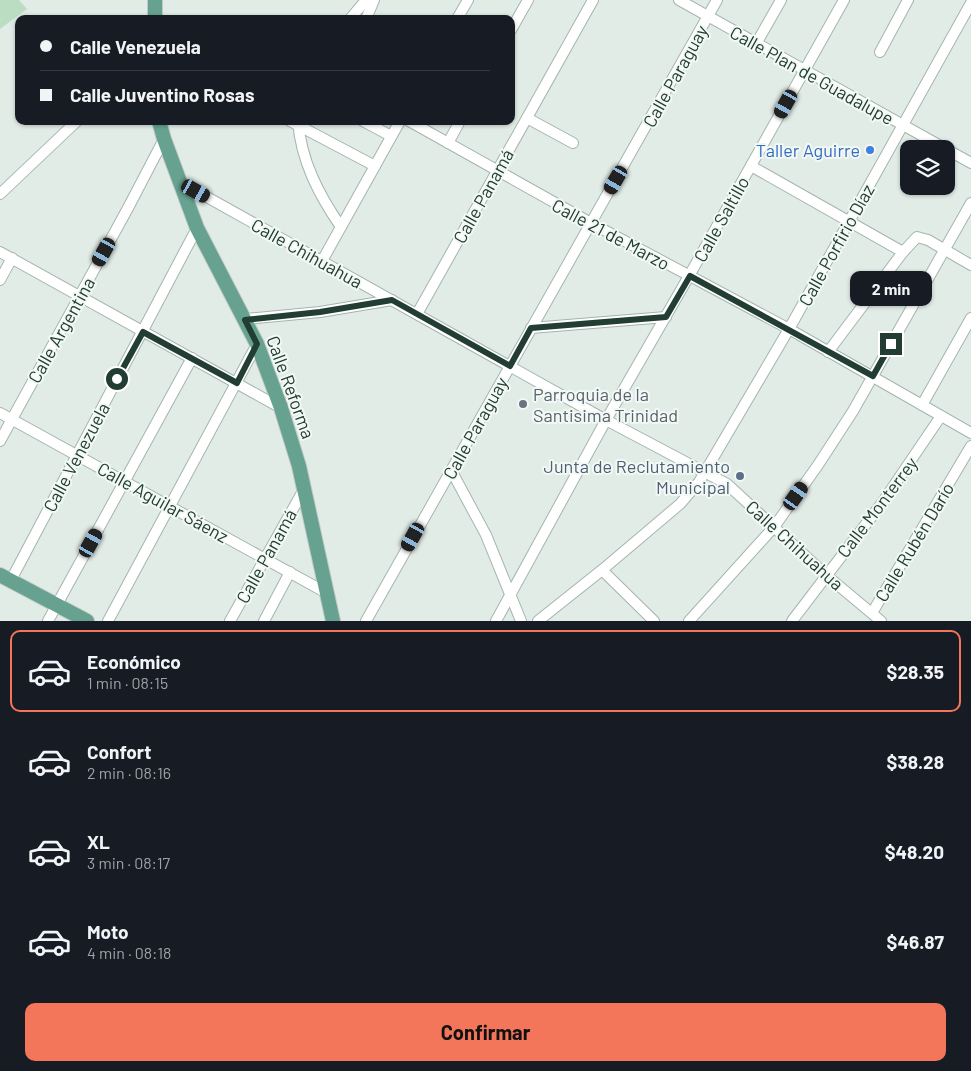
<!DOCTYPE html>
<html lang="es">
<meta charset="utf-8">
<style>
body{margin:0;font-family:Barlow,sans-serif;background:#20242c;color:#f1f3f6;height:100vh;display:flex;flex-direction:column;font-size:19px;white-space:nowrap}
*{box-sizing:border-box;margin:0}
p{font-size:16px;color:#9ea1a6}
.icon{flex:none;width:28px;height:28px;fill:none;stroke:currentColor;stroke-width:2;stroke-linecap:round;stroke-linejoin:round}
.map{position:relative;height:621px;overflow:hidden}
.side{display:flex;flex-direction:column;background:#171b24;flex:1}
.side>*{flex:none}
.hud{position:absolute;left:15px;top:15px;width:500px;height:110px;border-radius:10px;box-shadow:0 1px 4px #0004;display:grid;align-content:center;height:110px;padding:0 25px;background:#171b24}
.buttons{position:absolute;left:900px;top:140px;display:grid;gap:10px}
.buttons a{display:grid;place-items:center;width:55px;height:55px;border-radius:10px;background:#171b24;box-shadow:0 1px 4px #0004;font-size:25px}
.end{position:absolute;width:22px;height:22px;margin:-11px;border:6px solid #223d34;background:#fff;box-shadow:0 0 0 2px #fff}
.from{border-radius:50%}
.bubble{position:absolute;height:35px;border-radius:10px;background:#171b24;box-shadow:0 1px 4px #0004;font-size:16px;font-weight:700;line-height:35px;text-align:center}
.car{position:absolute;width:15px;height:30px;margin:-15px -8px;border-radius:6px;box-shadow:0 0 4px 1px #0007;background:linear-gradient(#222 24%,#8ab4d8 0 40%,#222 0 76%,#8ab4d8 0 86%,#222 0)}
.hud b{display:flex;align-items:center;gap:18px;height:48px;font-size:19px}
.hud b+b{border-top:1px solid #363941}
.hud i{width:12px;height:12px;background:#f1f3f6}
ul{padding:9px 0 0;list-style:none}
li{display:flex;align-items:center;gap:15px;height:82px;margin:0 10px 8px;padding:0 15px;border:2px solid transparent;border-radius:10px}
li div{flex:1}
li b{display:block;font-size:19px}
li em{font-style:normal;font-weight:700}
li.on{border-color:#f3755a}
li>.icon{width:45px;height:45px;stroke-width:1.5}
.primary-button{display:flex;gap:10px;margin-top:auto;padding:10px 25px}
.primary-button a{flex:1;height:58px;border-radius:10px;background:#f3755a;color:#111;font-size:20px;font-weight:700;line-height:58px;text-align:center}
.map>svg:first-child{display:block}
.green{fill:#bbdec2}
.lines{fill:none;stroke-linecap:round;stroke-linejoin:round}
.minor-casing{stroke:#a5b4ae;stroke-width:12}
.major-casing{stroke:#c1c9c6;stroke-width:16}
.minor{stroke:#fff;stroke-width:10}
.major{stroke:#66a28f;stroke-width:14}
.route{stroke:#223d34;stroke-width:6}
.shop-dot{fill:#3f7fe0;stroke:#f2f9f5;stroke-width:2}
.worship-dot{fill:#6b7280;stroke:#f2f9f5;stroke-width:2}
.service-dot{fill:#5c6f8a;stroke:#f2f9f5;stroke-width:2}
.labels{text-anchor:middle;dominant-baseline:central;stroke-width:4;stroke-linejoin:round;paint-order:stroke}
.street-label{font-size:18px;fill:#223d34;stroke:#f2f9f5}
.shop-label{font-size:18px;fill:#366cbe;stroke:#f2f9f5;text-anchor:end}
.worship-label{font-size:18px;fill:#5b616d;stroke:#f2f9f5;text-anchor:start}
.service-label{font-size:18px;fill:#4e5e75;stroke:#f2f9f5;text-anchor:end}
</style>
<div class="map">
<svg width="971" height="621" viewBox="0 0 971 621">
<rect width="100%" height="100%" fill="#e2ece7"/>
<path class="green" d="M0,0H19L27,9L0,29Z"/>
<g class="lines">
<g class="minor-casing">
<g id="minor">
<path d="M679,0L946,149"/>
<path d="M350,19L366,0"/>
<path d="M366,19L374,0"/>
<path d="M457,19L468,0"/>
<path d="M511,30L528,0"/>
<path d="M756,44L781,0"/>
<path d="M880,52L908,0"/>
<path d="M527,118L573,143"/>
<path d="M290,121L375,166"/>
<path d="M298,121C301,161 319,195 341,227"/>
<path d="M363,121L391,136"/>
<path d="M409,121L591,223L789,329L971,433"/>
<path d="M448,143L460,121"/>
<path d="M946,149L971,163"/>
<path d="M751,166L903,252"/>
<path d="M180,182L606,420L727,484L826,575L881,621"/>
<path d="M0,194L77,121"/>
<path d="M0,252L281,408"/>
<path d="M322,261L400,121"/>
<path d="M0,280L12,258"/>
<path d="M417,314L593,0"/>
<path d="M245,319L320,312L392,300"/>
<path d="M531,328L666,317"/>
<path d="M828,352L903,252L917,237L928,240L971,265"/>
<path d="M922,405L971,318"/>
<path d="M0,413L325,592"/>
<path d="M0,441L128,208L164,139"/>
<path d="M451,470L486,535L521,621"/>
<path d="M602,570L654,621"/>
<path d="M11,580L197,228"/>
<path d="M872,613L971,446"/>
<path d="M48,621L192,358"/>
<path d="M108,621L257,344"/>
<path d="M230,621L303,491"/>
<path d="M264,621L290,572"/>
<path d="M366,621L717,0"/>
<path d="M496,621L606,420L689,276L844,0"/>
<path d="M538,621L602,570L680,504L699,482L789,329L971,3"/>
<path d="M689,621L774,527L818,465L853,411L971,203"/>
<path d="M792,621L882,503L941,416"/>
</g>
</g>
<g class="major-casing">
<g id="major">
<path d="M155,0V19"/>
<path d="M159,121L164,139L197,228L257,344L281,408L299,466L333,621"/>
<path d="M0,575L87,621"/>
</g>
</g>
<use href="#minor" class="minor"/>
<use href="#major" class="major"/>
</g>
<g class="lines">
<path class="route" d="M117,379L143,332L237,383L257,344L245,320L320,312L392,300L510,366L531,328L666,317L690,276L873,376L891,344"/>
</g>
<circle class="shop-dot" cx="870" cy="150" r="5"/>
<circle class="worship-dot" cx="523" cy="404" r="5"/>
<circle class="service-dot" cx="740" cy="476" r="5"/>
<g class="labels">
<g class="street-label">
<text transform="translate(812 75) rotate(29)">Calle Plan de Guadalupe</text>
<text transform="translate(675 76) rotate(-61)">Calle Paraguay</text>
<text transform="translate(483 196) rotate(-61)">Calle Panamá</text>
<text transform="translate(721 219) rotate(-61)">Calle Saltillo</text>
<text transform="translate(611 234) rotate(28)">Calle 21 de Marzo</text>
<text transform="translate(836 245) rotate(-61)">Calle Porfirio Díaz</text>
<text transform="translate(307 253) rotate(29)">Calle Chihuahua</text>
<text transform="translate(61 330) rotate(-61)">Calle Argentina</text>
<text transform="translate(291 387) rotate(70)">Calle Reforma</text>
<text transform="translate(475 428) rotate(-61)">Calle Paraguay</text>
<text transform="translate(76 457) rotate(-62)">Calle Venezuela</text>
<text transform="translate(163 502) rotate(29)">Calle Aguilar Sáenz</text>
<text transform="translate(877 507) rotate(-53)">Calle Monterrey</text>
<text transform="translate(914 542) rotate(-59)">Calle Rubén Darío</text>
<text transform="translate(795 545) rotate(42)">Calle Chihuahua</text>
<text transform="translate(266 556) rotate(-61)">Calle Panamá</text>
</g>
<g class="shop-label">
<text x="860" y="150">Taller Aguirre</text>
</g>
<g class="worship-label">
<text x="533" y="394">Parroquia de la<tspan x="533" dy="21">Santisima Trinidad</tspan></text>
</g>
<g class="service-label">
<text x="730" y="466">Junta de Reclutamiento<tspan x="730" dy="21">Municipal</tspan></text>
</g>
</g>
</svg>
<div class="buttons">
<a><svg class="icon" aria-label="layers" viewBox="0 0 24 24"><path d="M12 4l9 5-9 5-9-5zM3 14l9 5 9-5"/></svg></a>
</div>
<i class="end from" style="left:117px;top:379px"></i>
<i class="end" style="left:891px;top:344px"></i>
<div class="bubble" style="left:850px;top:271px;width:82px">2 min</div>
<i class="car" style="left:786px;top:104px;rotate:209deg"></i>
<i class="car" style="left:616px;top:180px;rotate:210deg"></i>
<i class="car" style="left:196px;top:191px;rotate:119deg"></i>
<i class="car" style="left:104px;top:252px;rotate:209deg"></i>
<i class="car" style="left:796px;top:496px;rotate:35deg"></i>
<i class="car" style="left:413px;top:537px;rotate:209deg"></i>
<i class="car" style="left:91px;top:543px;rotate:29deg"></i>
<div class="hud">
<b><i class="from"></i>Calle Venezuela</b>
<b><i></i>Calle Juventino Rosas</b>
</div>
</div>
<section class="side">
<ul>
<li class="on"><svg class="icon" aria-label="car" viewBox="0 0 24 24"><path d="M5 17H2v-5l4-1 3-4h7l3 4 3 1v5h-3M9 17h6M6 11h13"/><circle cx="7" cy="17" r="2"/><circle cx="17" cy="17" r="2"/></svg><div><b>Económico</b><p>1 min · 08:15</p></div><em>$28.35</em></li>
<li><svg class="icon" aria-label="car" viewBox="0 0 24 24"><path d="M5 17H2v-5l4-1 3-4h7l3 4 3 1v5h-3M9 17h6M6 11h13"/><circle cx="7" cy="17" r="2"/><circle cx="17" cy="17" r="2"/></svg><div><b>Confort</b><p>2 min · 08:16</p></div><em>$38.28</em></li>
<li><svg class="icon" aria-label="car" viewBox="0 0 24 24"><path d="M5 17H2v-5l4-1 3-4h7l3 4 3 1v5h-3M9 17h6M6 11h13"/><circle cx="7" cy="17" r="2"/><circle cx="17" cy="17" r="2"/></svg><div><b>XL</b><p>3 min · 08:17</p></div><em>$48.20</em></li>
<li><svg class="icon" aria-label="car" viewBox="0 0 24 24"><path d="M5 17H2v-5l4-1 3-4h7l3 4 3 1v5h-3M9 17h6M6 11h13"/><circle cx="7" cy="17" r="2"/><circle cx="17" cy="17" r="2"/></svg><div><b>Moto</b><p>4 min · 08:18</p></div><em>$46.87</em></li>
</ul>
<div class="primary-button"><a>Confirmar</a></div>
</section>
